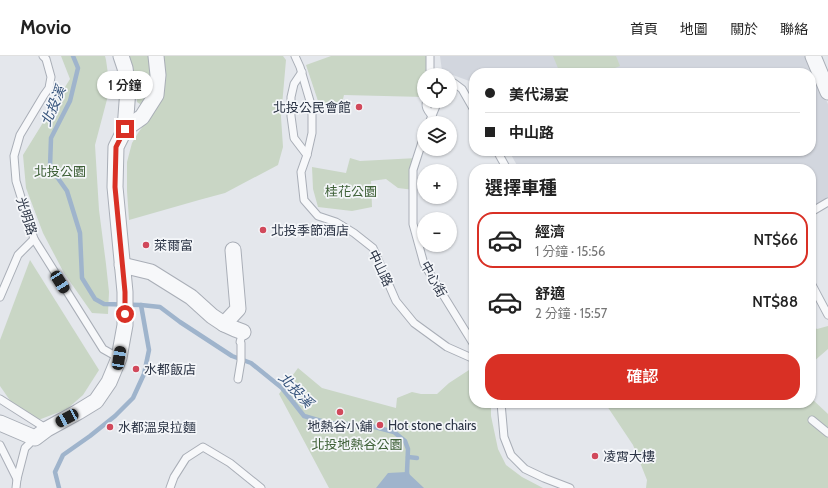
<!DOCTYPE html>
<html lang="zh-TW">
<meta charset="utf-8">
<style>
body{margin:0;font-family:Cabin,"Noto Sans TC",sans-serif;background:#f2f2f2;color:#222;height:100vh;display:flex;flex-direction:column;font-size:15px;white-space:nowrap}
*{box-sizing:border-box;margin:0}
p{font-size:13px;color:#767676}
.icon{flex:none;width:22px;height:22px;fill:none;stroke:currentColor;stroke-width:2;stroke-linecap:round;stroke-linejoin:round}
.map{position:relative;flex:1;overflow:hidden}
.sheet{position:absolute;left:469px;top:108px;width:347px;height:244px;display:flex;flex-direction:column;background:#fff;border-radius:16px;box-shadow:0 1px 3px #0004}
.sheet>*{flex:none}
.guide{position:absolute;left:469px;top:12px;width:347px;height:88px;border-radius:16px;box-shadow:0 1px 3px #0004;display:grid;align-content:center;height:88px;padding:0 16px;background:#fff}
.controls{position:absolute;left:417px;top:12px;display:grid;gap:8px}
.controls a{display:grid;place-items:center;width:40px;height:40px;border-radius:50%;background:#fff;box-shadow:0 1px 3px #0004;font-size:20px}
.end{position:absolute;width:18px;height:18px;margin:-9px;border:5px solid #d93025;background:#fff;box-shadow:0 0 0 2px #fff}
.from{border-radius:50%}
.bubble{position:absolute;height:28px;border-radius:14px;background:#fff;box-shadow:0 1px 3px #0004;font-size:13px;font-weight:600;line-height:28px;text-align:center}
.car{position:absolute;width:12px;height:24px;margin:-12px -6px;border-radius:5px;box-shadow:0 0 3px 1px #0007;background:linear-gradient(#222 24%,#8ab4d8 0 40%,#222 0 76%,#8ab4d8 0 86%,#222 0)}
.guide b{display:flex;align-items:center;gap:14px;height:38px;font-size:15px}
.guide b+b{border-top:1px solid #e0e0e0}
.guide i{width:10px;height:10px;background:#222}
ul{padding:0;list-style:none}
li{display:flex;align-items:center;gap:12px;height:56px;margin:0 8px 6px;padding:0 8px;border:2px solid transparent;border-radius:16px}
li div{flex:1}
li b{display:block;font-size:15px}
li em{font-style:normal;font-weight:600}
li.current{border-color:#d93025}
li>.icon{width:36px;height:36px;stroke-width:1.5}
h2{padding:0 16px;font-size:18px;line-height:48px}
.button{display:flex;gap:8px;margin-top:auto;padding:8px 16px}
.button a{flex:1;height:46px;border-radius:16px;background:#d93025;color:#fff;font-size:16px;font-weight:600;line-height:46px;text-align:center}
header{display:flex;align-items:center;gap:24px;box-sizing:border-box;height:56px;padding:0 20px;background:#fff;border-bottom:1px solid #e0e0e0}
header strong{font-size:19px}
nav{display:flex;gap:22px;margin-inline-start:auto;font-size:14px}
.map>svg:first-child{display:block}
.built{fill:#d2d6de}
.green{fill:#c9d6c5}
.water{fill:#9fb4cc}
.lines{fill:none;stroke-linecap:round;stroke-linejoin:round}
.stream{stroke:#9fb4cc;stroke-width:4.5}
.lane-casing{stroke:#a9aeb7;stroke-width:9}
.street-casing{stroke:#a9aeb7;stroke-width:17}
.lane{stroke:#f7f8fa;stroke-width:7}
.street{stroke:#f7f8fa;stroke-width:15}
.route{stroke:#d93025;stroke-width:5}
.poi-dot{fill:#d1495b;stroke:#f4f6f9;stroke-width:1.5}
.labels{text-anchor:middle;dominant-baseline:central;stroke-width:3.5;stroke-linejoin:round;paint-order:stroke}
.poi-label{font-size:13px;fill:#2b3445;stroke:#f4f6f9;text-anchor:start}
.park-label{font-size:13px;fill:#3f6138;stroke:#f4f6f9}
.street-label{font-size:13px;fill:#2b3445;stroke:#f4f6f9}
.water-label{font-size:14px;font-style:italic;fill:#34527a;stroke:#f4f6f9}
</style>
<header>
<strong>Movio</strong>
<nav><a>首頁</a><a>地圖</a><a>關於</a><a>聯絡</a></nav>
</header>
<div class="map">
<svg width="828" height="432" viewBox="0 0 828 432">
<rect width="100%" height="100%" fill="#e4e7ec"/>
<path class="built" d="M440,0H806L828,48V142L811,150V113H519L509,95H811V17H474V31L472,26L442,15Z"/>
<g class="green">
<path d="M61,0H105L106,4L110,32L95,89L99,154L106,208L109,236L108,258L92,257L64,217L43,177L26,132L23,99L70,23Z"/>
<path d="M128,0H149C152,19 153,30 144,48H140L137,46C137,30 133,15 128,0Z"/>
<path d="M164,0H283L286,4L281,61L283,91L278,109L225,137L199,144L129,164L127,135V106L132,87L138,77L151,59L164,36Z"/>
<path d="M331,0H430V19H424V41L344,39L342,47L320,51L306,9Z"/>
<path d="M553,0H616L620,10L602,17H560Z"/>
<path d="M350,102L360,105L417,102L414,134L398,132L386,123L371,125L372,151L352,155L318,151L313,133L312,111L346,117Z"/>
<path d="M30,204L99,314L83,339L67,353L41,363L27,364L16,353L0,330V284Z"/>
<path d="M811,269L817,273L828,270V293L813,306L811,310Z"/>
<path d="M298,312L322,332L396,352L397,342L412,336L421,338H437L449,327L469,314L474,317V347H491V360L498,393L506,409L522,421L543,432H329L279,338Z"/>
<path d="M811,342L828,358V432H646L647,424L633,389L605,347H811Z"/>
</g>
<path class="water" d="M407,416L424,432H376L388,417Z"/>
<g class="lines">
<g class="stream">
<path d="M73,0L78,12L70,45L51,82L50,111L67,135L80,177L82,222L95,243L104,248L141,249L160,251L180,266L232,300L251,307L282,332L304,360L328,367L367,369L394,376L405,385L408,393L407,416L409,432"/>
<path d="M408,401L417,402"/>
<path d="M59,432L55,416L63,399L90,380L115,360L133,342L144,318L149,294L141,249"/>
</g>
<g class="lane-casing">
<g id="lane">
<path d="M43,0L46,3L51,21L49,32L44,39L20,79L14,100L16,125L34,183L61,226L103,293L119,302"/>
<path d="M295,0L300,11L312,52V77L307,99L301,116L304,144L318,160L336,166L354,177L373,192L396,245L414,267L447,291L474,303"/>
<path d="M302,16L294,28L291,41V60L294,82L307,99"/>
<path d="M430,19V0"/>
<path d="M450,28L454,27L462,33L474,54"/>
<path d="M427,45C424,51 429,56 432,60"/>
<path d="M429,67L438,45"/>
<path d="M424,80L413,114V168L424,208L474,289"/>
<path d="M497,95L507,113"/>
<path d="M811,156L828,146"/>
<path d="M811,227L828,259"/>
<path d="M0,241L18,199L34,183"/>
<path d="M238,323L241,305V287L240,286L243,276"/>
<path d="M0,343L47,373"/>
<path d="M501,347L504,381L511,399L525,413L544,422L570,432"/>
<path d="M812,364L828,377"/>
<path d="M0,389L17,423"/>
<path d="M16,432L17,423L25,392L35,382"/>
<path d="M170,432L174,421L186,402L203,391L230,407L261,432"/>
</g>
</g>
<g class="street-casing">
<g id="street">
<path d="M813,0L828,36"/>
<path d="M125,73L142,61L156,39L158,19L156,0"/>
<path d="M122,209L151,216L191,241L212,260L224,268L235,273L243,276"/>
<path d="M224,268L238,253L233,194"/>
<path d="M0,367L35,382L47,373L78,356L96,345L109,326L119,302L125,269V236L115,131L116,91L125,73L128,33L125,12L121,0"/>
</g>
</g>
<use href="#lane" class="lane"/>
<use href="#street" class="street"/>
</g>
<g class="lines">
<path class="route" d="M125,258V236L115,131L116,91L125,73"/>
</g>
<g class="poi-dot">
<circle cx="359" cy="51" r="4"/>
<circle cx="263" cy="174" r="4"/>
<circle cx="146" cy="189" r="4"/>
<circle cx="136" cy="313" r="4"/>
<circle cx="340" cy="356" r="4"/>
<circle cx="380" cy="369" r="4"/>
<circle cx="110" cy="371" r="4"/>
<circle cx="595" cy="400" r="4"/>
</g>
<g class="labels">
<g class="poi-label">
<text x="351" y="51" text-anchor="end">北投公民會館</text>
<text x="271" y="174">北投季節酒店</text>
<text x="154" y="189">萊爾富</text>
<text x="144" y="313">水都飯店</text>
<text x="388" y="369">Hot stone chairs</text>
<text x="340" y="370" text-anchor="middle">地熱谷小舖</text>
<text x="118" y="371">水都溫泉拉麵</text>
<text x="603" y="400">凌霄大樓</text>
</g>
<g class="park-label">
<text x="60" y="115">北投公園</text>
<text x="351" y="135">桂花公園</text>
<text x="357" y="388">北投地熱谷公園</text>
</g>
<g class="street-label">
<text transform="translate(27 160) rotate(72)">光明路</text>
<text transform="translate(381 212) rotate(64)">中山路</text>
<text transform="translate(434 223) rotate(61)">中心街</text>
</g>
<g class="water-label">
<text transform="translate(53 50) rotate(-67)">北投溪</text>
<text transform="translate(296 334) rotate(46)">北投溪</text>
</g>
</g>
</svg>
<div class="controls">
<a><svg class="icon" aria-label="locate" viewBox="0 0 24 24"><circle cx="12" cy="12" r="6"/><path d="M12 2v4M12 18v4M2 12h4M18 12h4"/></svg></a>
<a><svg class="icon" aria-label="layers" viewBox="0 0 24 24"><path d="M12 4l9 5-9 5-9-5zM3 14l9 5 9-5"/></svg></a>
<a>+</a>
<a>−</a>
</div>
<i class="end from" style="left:125px;top:258px"></i>
<i class="end" style="left:125px;top:73px"></i>
<div class="bubble" style="left:97px;top:15px;width:56px">1 分鐘</div>
<i class="car" style="left:60px;top:226px;rotate:148deg"></i>
<i class="car" style="left:119px;top:302px;rotate:9deg"></i>
<i class="car" style="left:67px;top:362px;rotate:242deg"></i>
<div class="guide">
<b><i class="from"></i>美代湯宴</b>
<b><i></i>中山路</b>
</div>
<section class="sheet">
<h2>選擇車種</h2>
<ul>
<li class="current"><svg class="icon" aria-label="car" viewBox="0 0 24 24"><path d="M5 17H2v-5l4-1 3-4h7l3 4 3 1v5h-3M9 17h6M6 11h13"/><circle cx="7" cy="17" r="2"/><circle cx="17" cy="17" r="2"/></svg><div><b>經濟</b><p>1 分鐘 · 15:56</p></div><em>NT$66</em></li>
<li><svg class="icon" aria-label="car" viewBox="0 0 24 24"><path d="M5 17H2v-5l4-1 3-4h7l3 4 3 1v5h-3M9 17h6M6 11h13"/><circle cx="7" cy="17" r="2"/><circle cx="17" cy="17" r="2"/></svg><div><b>舒適</b><p>2 分鐘 · 15:57</p></div><em>NT$88</em></li>
</ul>
<div class="button"><a>確認</a></div>
</section>
</div>
